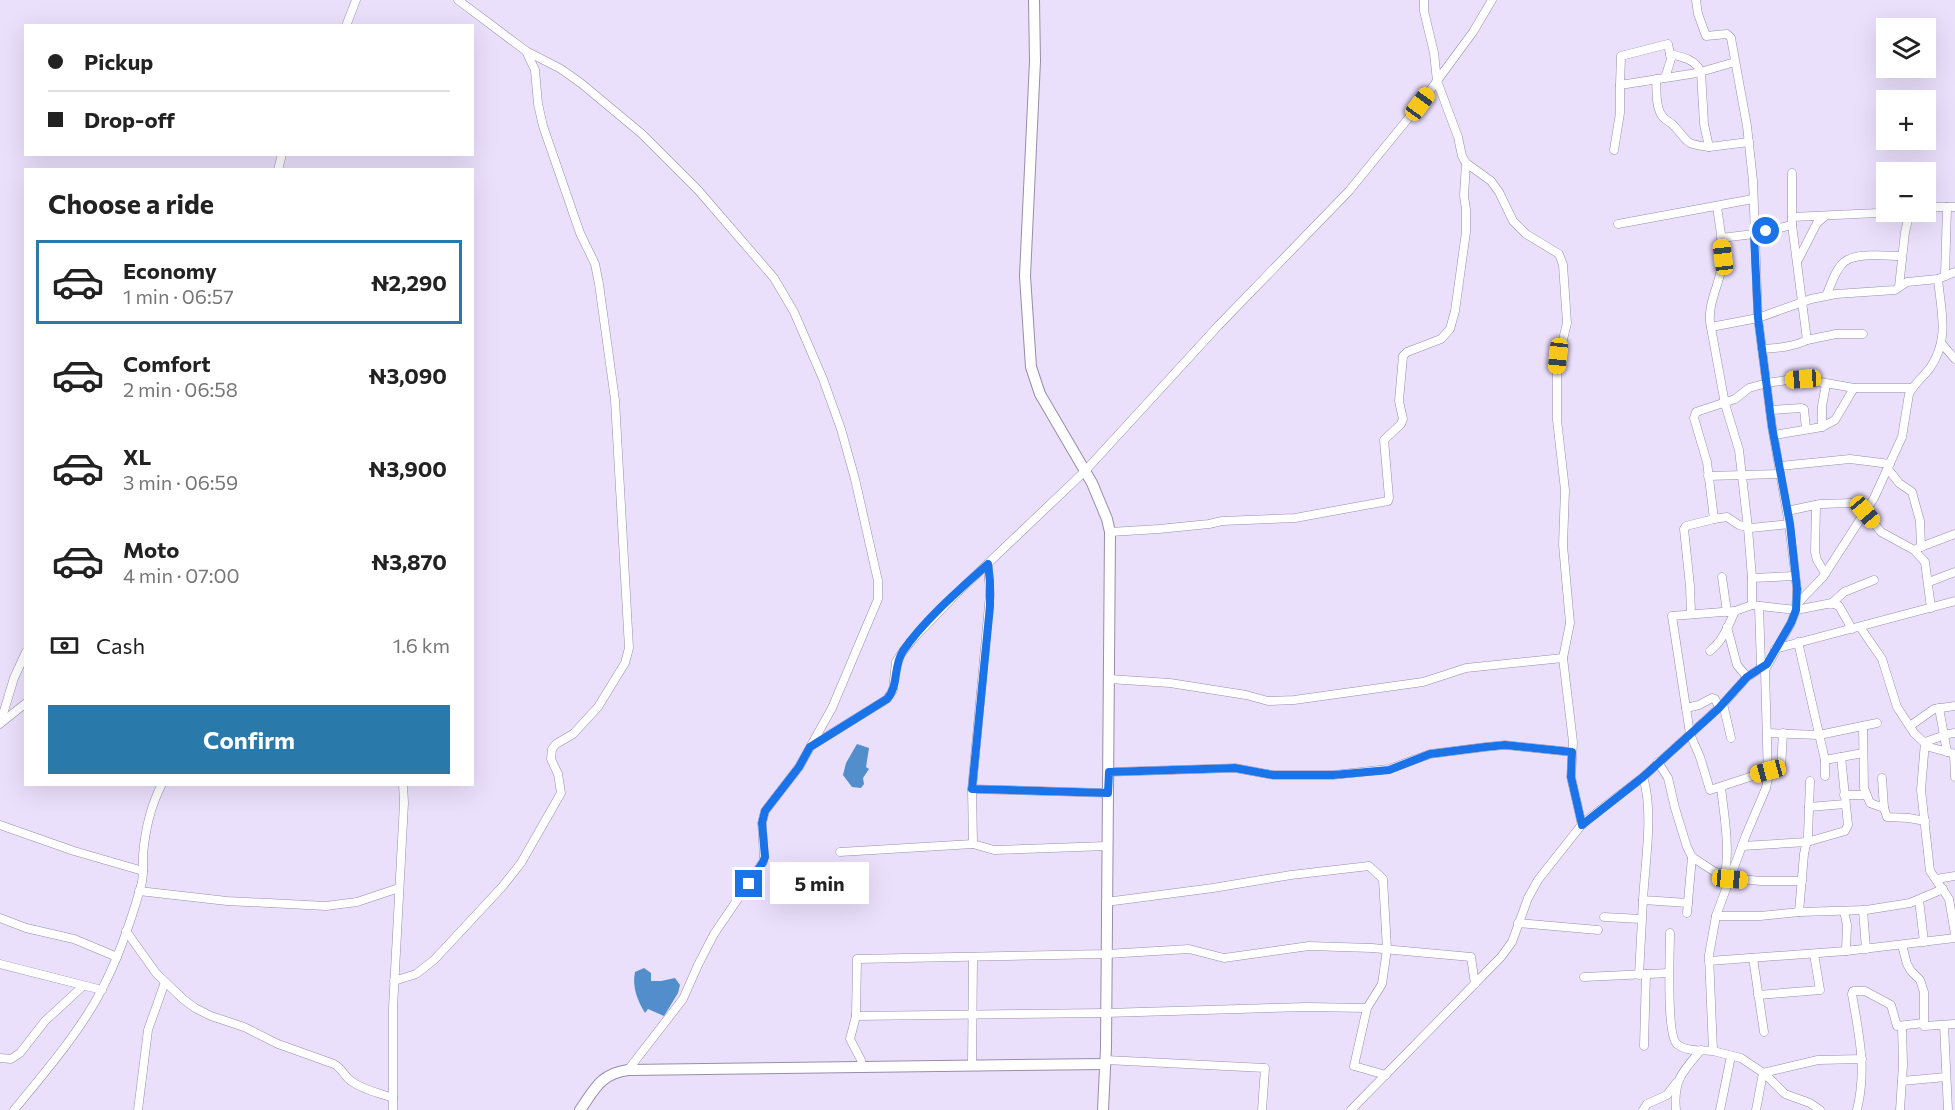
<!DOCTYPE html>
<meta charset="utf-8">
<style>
body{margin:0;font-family:Commissioner,sans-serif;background:#f6f6f6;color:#222;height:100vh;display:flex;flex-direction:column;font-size:22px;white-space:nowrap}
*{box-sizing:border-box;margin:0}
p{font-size:20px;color:#767676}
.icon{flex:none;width:33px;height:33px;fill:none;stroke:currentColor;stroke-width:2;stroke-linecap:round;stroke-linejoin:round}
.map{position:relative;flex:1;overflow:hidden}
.sheet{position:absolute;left:24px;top:168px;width:450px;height:618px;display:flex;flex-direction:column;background:#fff;border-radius:0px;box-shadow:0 6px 24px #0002}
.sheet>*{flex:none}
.top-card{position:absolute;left:24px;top:24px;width:450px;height:132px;border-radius:0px;box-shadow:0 6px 24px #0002;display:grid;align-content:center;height:132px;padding:0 24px;background:#fff}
.tools{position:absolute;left:1876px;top:18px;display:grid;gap:12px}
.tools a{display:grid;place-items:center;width:60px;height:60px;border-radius:0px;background:#fff;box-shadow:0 6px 24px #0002;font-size:30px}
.end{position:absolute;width:27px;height:27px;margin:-14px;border:8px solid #1a73e8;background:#fff;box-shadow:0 0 0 3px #fff}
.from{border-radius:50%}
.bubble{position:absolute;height:42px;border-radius:0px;background:#fff;box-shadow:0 6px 24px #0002;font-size:20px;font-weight:700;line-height:42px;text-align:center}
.car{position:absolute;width:18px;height:36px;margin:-18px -9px;border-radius:8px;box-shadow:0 0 4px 2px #0007;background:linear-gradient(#f5c518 24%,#345 0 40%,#f5c518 0 76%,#345 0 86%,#f5c518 0)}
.top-card b{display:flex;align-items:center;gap:21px;height:57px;font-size:22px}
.top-card b+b{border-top:2px solid #e0e0e0}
.top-card i{width:15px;height:15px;background:#222}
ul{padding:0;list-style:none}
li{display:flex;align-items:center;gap:18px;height:84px;margin:0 12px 9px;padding:0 12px;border:3px solid transparent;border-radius:0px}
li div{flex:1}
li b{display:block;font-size:22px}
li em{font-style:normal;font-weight:700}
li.selected{border-color:#297aab}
li>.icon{width:54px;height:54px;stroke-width:1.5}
h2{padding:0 24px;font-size:27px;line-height:72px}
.pay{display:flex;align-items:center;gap:15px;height:66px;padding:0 24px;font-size:22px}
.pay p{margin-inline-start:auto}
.action{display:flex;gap:12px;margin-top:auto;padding:12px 24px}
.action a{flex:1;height:69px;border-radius:0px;background:#297aab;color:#fff;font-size:24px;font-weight:700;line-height:69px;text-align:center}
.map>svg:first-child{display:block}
.water{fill:#528ecc}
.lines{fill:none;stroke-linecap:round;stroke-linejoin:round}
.street-casing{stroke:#998cab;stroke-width:9}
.secondary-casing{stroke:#998cab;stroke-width:12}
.street{stroke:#fff;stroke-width:8}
.secondary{stroke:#fff;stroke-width:10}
.route{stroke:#1a73e8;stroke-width:8}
</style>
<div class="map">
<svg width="1955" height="1110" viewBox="0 0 1955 1110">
<rect width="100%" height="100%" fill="#ebe0fc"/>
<g class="water">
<path d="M857,744L869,748L866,767L869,769L863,778L864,784L861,788L852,787L843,775L846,763Z"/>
<path d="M644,968L651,973V981H661L675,978L680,985L678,993L664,1016L648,1009L645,1013C637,1000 632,986 635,972Z"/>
</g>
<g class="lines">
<g class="street-casing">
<g id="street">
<path d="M1424,0V11L1434,53L1437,81L1458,137L1462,156L1466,163L1491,181L1499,192L1513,221L1526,234L1559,254L1563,265L1567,323L1559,356L1557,372V420L1565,490L1563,545L1570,623L1563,658L1573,742L1571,777L1582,825"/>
<path d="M1696,0L1698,14L1706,36L1727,34L1731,38L1747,126L1753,181L1758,318L1772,427L1789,524L1797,589L1796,610L1791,623L1765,670L1768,778L1766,788L1746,835L1716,916L1709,955L1713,1051L1741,1058L1765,1074L1785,1094L1810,1103L1820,1110"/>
<path d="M346,26L356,0"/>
<path d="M526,51L561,69L582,84L642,134L698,190L774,278L794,312L823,379L841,429L855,479L878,581V599L832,708L799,767L765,811L762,823L764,857L763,862L714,934L698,965L683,999L628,1070"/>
<path d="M1670,54C1683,57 1695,59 1701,72L1704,124L1709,147L1749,142"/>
<path d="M1665,78L1671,59L1668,44L1621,56L1620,85L1697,73L1735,62"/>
<path d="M1656,79C1657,90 1655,108 1663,117C1666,121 1671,122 1674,126C1690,143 1684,144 1709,147"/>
<path d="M1614,150L1620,113V85"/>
<path d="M278,170L282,154"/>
<path d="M1792,173V225L1807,340L1836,334H1863"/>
<path d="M1717,206C1719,223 1723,241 1723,258C1722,280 1708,300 1710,322L1725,404L1739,450L1748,528L1752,578V605L1796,610L1832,603L1839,606L1852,629"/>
<path d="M1926,207H1955"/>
<path d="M1792,217L1900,212"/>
<path d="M1618,224L1753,199"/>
<path d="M1721,238L1754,234L1792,225"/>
<path d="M1798,260L1817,223L1824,217"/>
<path d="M1945,276L1947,207"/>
<path d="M1899,287L1905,232L1910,212"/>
<path d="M1826,296C1831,285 1835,270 1844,262C1856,252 1888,256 1902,256"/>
<path d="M1711,327L1758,318L1811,299L1836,294L1895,290L1907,282L1938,279L1955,272"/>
<path d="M1942,344L1955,359"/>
<path d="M1762,349C1777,348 1793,347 1807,340"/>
<path d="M1771,410L1802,408L1804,409L1806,429"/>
<path d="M1822,427V406L1826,384"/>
<path d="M1774,435L1822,427L1835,420L1854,388"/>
<path d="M1780,466L1850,459L1890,464"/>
<path d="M1888,469L1899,483L1912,492L1920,521L1921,547"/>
<path d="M1708,476L1780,474"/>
<path d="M1816,505L1815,552L1817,560L1825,573"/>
<path d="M1787,511L1820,504L1852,503L1865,512L1881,532L1914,550L1925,562L1931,608"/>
<path d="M1789,524L1751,528L1739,525L1727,517L1714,519L1707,462L1694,418L1696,412L1735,399L1749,388L1767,383L1787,380L1803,379L1854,388H1912"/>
<path d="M1110,532L1159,529L1209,524L1222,521L1295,518L1388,501L1389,498L1384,440L1401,424L1403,419L1399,401L1403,356L1407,352L1441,339L1450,329L1455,311L1466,232V209L1464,196L1466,163"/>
<path d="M1918,548L1955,534"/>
<path d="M988,564L990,594L972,789L973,844L994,850L1107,846"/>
<path d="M1722,577L1727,612"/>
<path d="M1752,578L1795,576"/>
<path d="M1929,582L1955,572"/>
<path d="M1797,604L1823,577L1874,498L1902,437L1909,394C1914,384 1923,377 1930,368C1950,339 1941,312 1938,279"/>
<path d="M1831,604L1844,592L1874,580"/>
<path d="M1759,606L1761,666"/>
<path d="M1735,611L1672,616L1690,734L1700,757L1710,790L1768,771"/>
<path d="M1691,614L1690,586L1684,529L1686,526L1714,519"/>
<path d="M1727,627L1737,665L1747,677"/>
<path d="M1860,627L1882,659L1897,707L1914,733L1929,747L1955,754"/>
<path d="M1798,642L1825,760L1863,753"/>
<path d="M1775,649L1955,601"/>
<path d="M1710,651C1723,641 1728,626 1735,611L1752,605"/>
<path d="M1109,679L1170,683L1246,695L1268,701L1294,700L1423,682L1466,668L1563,658"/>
<path d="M1723,704L1731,738"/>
<path d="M1686,708L1699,705L1712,698L1715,699L1719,707"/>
<path d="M1939,708L1947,752"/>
<path d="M1,723L26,703"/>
<path d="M0,724L14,678L26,652"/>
<path d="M1863,726L1864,788L1870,803L1884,808L1887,817L1909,818L1925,821"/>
<path d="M1910,726L1934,709L1955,706"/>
<path d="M1767,733L1819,735L1877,723"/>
<path d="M1955,733L1948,734L1925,742L1921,790L1930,871L1949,899L1955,934"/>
<path d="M811,746L887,699L893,690L896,662L903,651L913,639L960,590L1085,471L1218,326L1349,191L1420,104L1473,32L1492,0"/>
<path d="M1954,754L1955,777"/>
<path d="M1825,760V776"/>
<path d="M1658,762L1668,778L1675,808L1687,847L1692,857L1715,872L1731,875"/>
<path d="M1781,768L1783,733"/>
<path d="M1109,772L1235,768L1273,775H1333L1389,769L1430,754L1485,747L1505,745L1572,752"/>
<path d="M1643,777C1654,811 1645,863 1643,900L1688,903"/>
<path d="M1882,778L1884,808"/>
<path d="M1721,787C1724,815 1730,846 1725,874"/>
<path d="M972,789L1108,793"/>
<path d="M1844,795H1866"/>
<path d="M1809,807L1845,804"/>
<path d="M0,825L74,851L143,871"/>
<path d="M1742,846L1807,842L1845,831L1848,825L1841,757"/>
<path d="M840,852L973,844"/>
<path d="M1730,878L1761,881H1802"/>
<path d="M1936,879L1955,876"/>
<path d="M139,891L227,901L326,906L357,902L399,888"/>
<path d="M1919,900L1924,942"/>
<path d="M1106,902L1213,888L1291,875L1369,866L1383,879L1387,949L1382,984L1367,1008L1354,1066L1386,1075"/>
<path d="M1863,910L1866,949"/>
<path d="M1844,911L1847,925L1846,951"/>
<path d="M1799,912L1804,854L1808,836L1810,781"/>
<path d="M1687,913L1692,857"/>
<path d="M1716,916H1760L1799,912L1866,910L1910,903L1943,889"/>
<path d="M1604,917L1641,919"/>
<path d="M0,918L26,928L74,939L117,957"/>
<path d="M1518,923L1598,930"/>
<path d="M126,931L156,973L183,999L195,1008L211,1016L244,1027L278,1044L334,1064C342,1068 344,1076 351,1081C363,1090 379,1093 393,1098"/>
<path d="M1670,933C1670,949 1666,1035 1677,1044C1686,1052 1702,1050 1713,1051"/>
<path d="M1902,945L1907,964L1911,971L1920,980L1924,992V1026L1955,1024"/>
<path d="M1753,958L1764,1032"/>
<path d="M1709,961L1846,951L1955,938"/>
<path d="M0,964L102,990"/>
<path d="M1639,975L1643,900"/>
<path d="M1584,977L1669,973"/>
<path d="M394,981L416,974L434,960L502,887L521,863L561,793L558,774L551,759L552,749L556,744L573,734L598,707L625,663L629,648L615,400L599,284L595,264L580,233L543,126L538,104L535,70L526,51L458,0"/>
<path d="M1758,995L1820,990L1814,954"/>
<path d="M856,1016L857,959L1107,954L1189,949L1224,958L1309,946L1372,948L1471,957L1475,984"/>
<path d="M1944,1025L1948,1110"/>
<path d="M1644,1046L1646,974"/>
<path d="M0,1058L11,1059L20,1053L45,1021L83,986"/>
<path d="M1106,1060L1265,1068L1262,1110"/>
<path d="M972,1066L973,957"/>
<path d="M862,1067L861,1060L850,1039L856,1016L1106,1013L1307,1007L1367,1008"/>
<path d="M1902,1081L1946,1077"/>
<path d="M14,1110C43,1075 82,1029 102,989C119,957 131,921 141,886C144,876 143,865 143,855C145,831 151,805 162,784"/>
<path d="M138,1110L148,1030L165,982"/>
<path d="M393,1110V1008L404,803L403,784"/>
<path d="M1351,1110L1501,957L1512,942L1528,898L1538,880L1583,823L1643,777L1723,704L1747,677L1767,664"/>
<path d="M1643,1110L1647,1104L1667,1095L1676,1083"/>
<path d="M1676,1110C1673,1080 1683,1071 1701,1050"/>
<path d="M1720,1110L1731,1056"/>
<path d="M1756,1110L1763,1073L1818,1060L1862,1059"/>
<path d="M1857,1110C1867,1068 1859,1035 1852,994L1853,991H1865L1891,1005L1897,1026L1924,1023"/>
<path d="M1900,1110L1903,1065L1902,1026"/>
</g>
</g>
<g class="secondary-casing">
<g id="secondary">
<path d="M1034,0L1035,61L1025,276L1031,367L1040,394L1092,483L1107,519L1110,532L1106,1048L1103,1110"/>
<path d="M580,1110C595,1089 600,1074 628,1070L1105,1064"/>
</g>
</g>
<use href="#street" class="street"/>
<use href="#secondary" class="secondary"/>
</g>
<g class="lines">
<path class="route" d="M749,884L763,862L765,857L762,823L765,811L799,767L810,747L887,699C899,686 893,666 903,651C923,621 960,589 988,564L990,582V606L972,789L1108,793L1109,772L1235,768L1273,775H1333L1389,770L1430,754L1485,747L1505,745L1572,752L1571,777L1582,825L1643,777L1719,708L1747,677L1767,664L1791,623L1796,610L1797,589L1790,524L1772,427L1758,318L1754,234L1766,231"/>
</g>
</svg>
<div class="tools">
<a><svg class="icon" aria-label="layers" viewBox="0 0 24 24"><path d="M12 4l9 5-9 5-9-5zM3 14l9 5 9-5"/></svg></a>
<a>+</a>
<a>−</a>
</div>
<i class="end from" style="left:1766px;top:231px"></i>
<i class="end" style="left:749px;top:884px"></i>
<div class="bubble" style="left:770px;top:862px;width:99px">5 min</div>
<i class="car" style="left:1420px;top:104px;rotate:36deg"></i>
<i class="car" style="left:1723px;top:257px;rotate:353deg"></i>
<i class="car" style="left:1558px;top:356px;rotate:186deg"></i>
<i class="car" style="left:1803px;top:379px;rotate:266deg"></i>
<i class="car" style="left:1865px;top:512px;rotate:140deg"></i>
<i class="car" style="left:1768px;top:771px;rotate:255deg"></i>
<i class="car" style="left:1730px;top:879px;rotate:95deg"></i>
<div class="top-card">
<b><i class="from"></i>Pickup</b>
<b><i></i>Drop-off</b>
</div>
<section class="sheet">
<h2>Choose a ride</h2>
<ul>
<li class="selected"><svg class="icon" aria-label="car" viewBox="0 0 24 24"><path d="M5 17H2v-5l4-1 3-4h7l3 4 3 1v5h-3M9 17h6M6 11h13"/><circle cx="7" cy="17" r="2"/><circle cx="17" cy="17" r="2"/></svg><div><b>Economy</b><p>1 min · 06:57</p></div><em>₦2,290</em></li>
<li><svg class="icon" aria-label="car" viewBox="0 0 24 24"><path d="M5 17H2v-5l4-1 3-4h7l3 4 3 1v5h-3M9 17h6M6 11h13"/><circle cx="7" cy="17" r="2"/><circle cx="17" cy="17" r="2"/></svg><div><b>Comfort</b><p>2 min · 06:58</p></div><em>₦3,090</em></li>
<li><svg class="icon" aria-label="car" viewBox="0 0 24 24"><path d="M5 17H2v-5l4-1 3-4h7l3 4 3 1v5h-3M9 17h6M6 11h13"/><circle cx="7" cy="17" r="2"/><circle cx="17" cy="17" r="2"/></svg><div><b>XL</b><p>3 min · 06:59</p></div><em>₦3,900</em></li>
<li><svg class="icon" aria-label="car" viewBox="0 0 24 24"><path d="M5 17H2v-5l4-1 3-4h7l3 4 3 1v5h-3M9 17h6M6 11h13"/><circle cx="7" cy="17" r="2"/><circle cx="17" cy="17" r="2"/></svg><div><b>Moto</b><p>4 min · 07:00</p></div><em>₦3,870</em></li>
</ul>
<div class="pay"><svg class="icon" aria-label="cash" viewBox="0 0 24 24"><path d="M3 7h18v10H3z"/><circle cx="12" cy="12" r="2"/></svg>Cash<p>1.6 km</p></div>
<div class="action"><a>Confirm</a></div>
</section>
</div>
